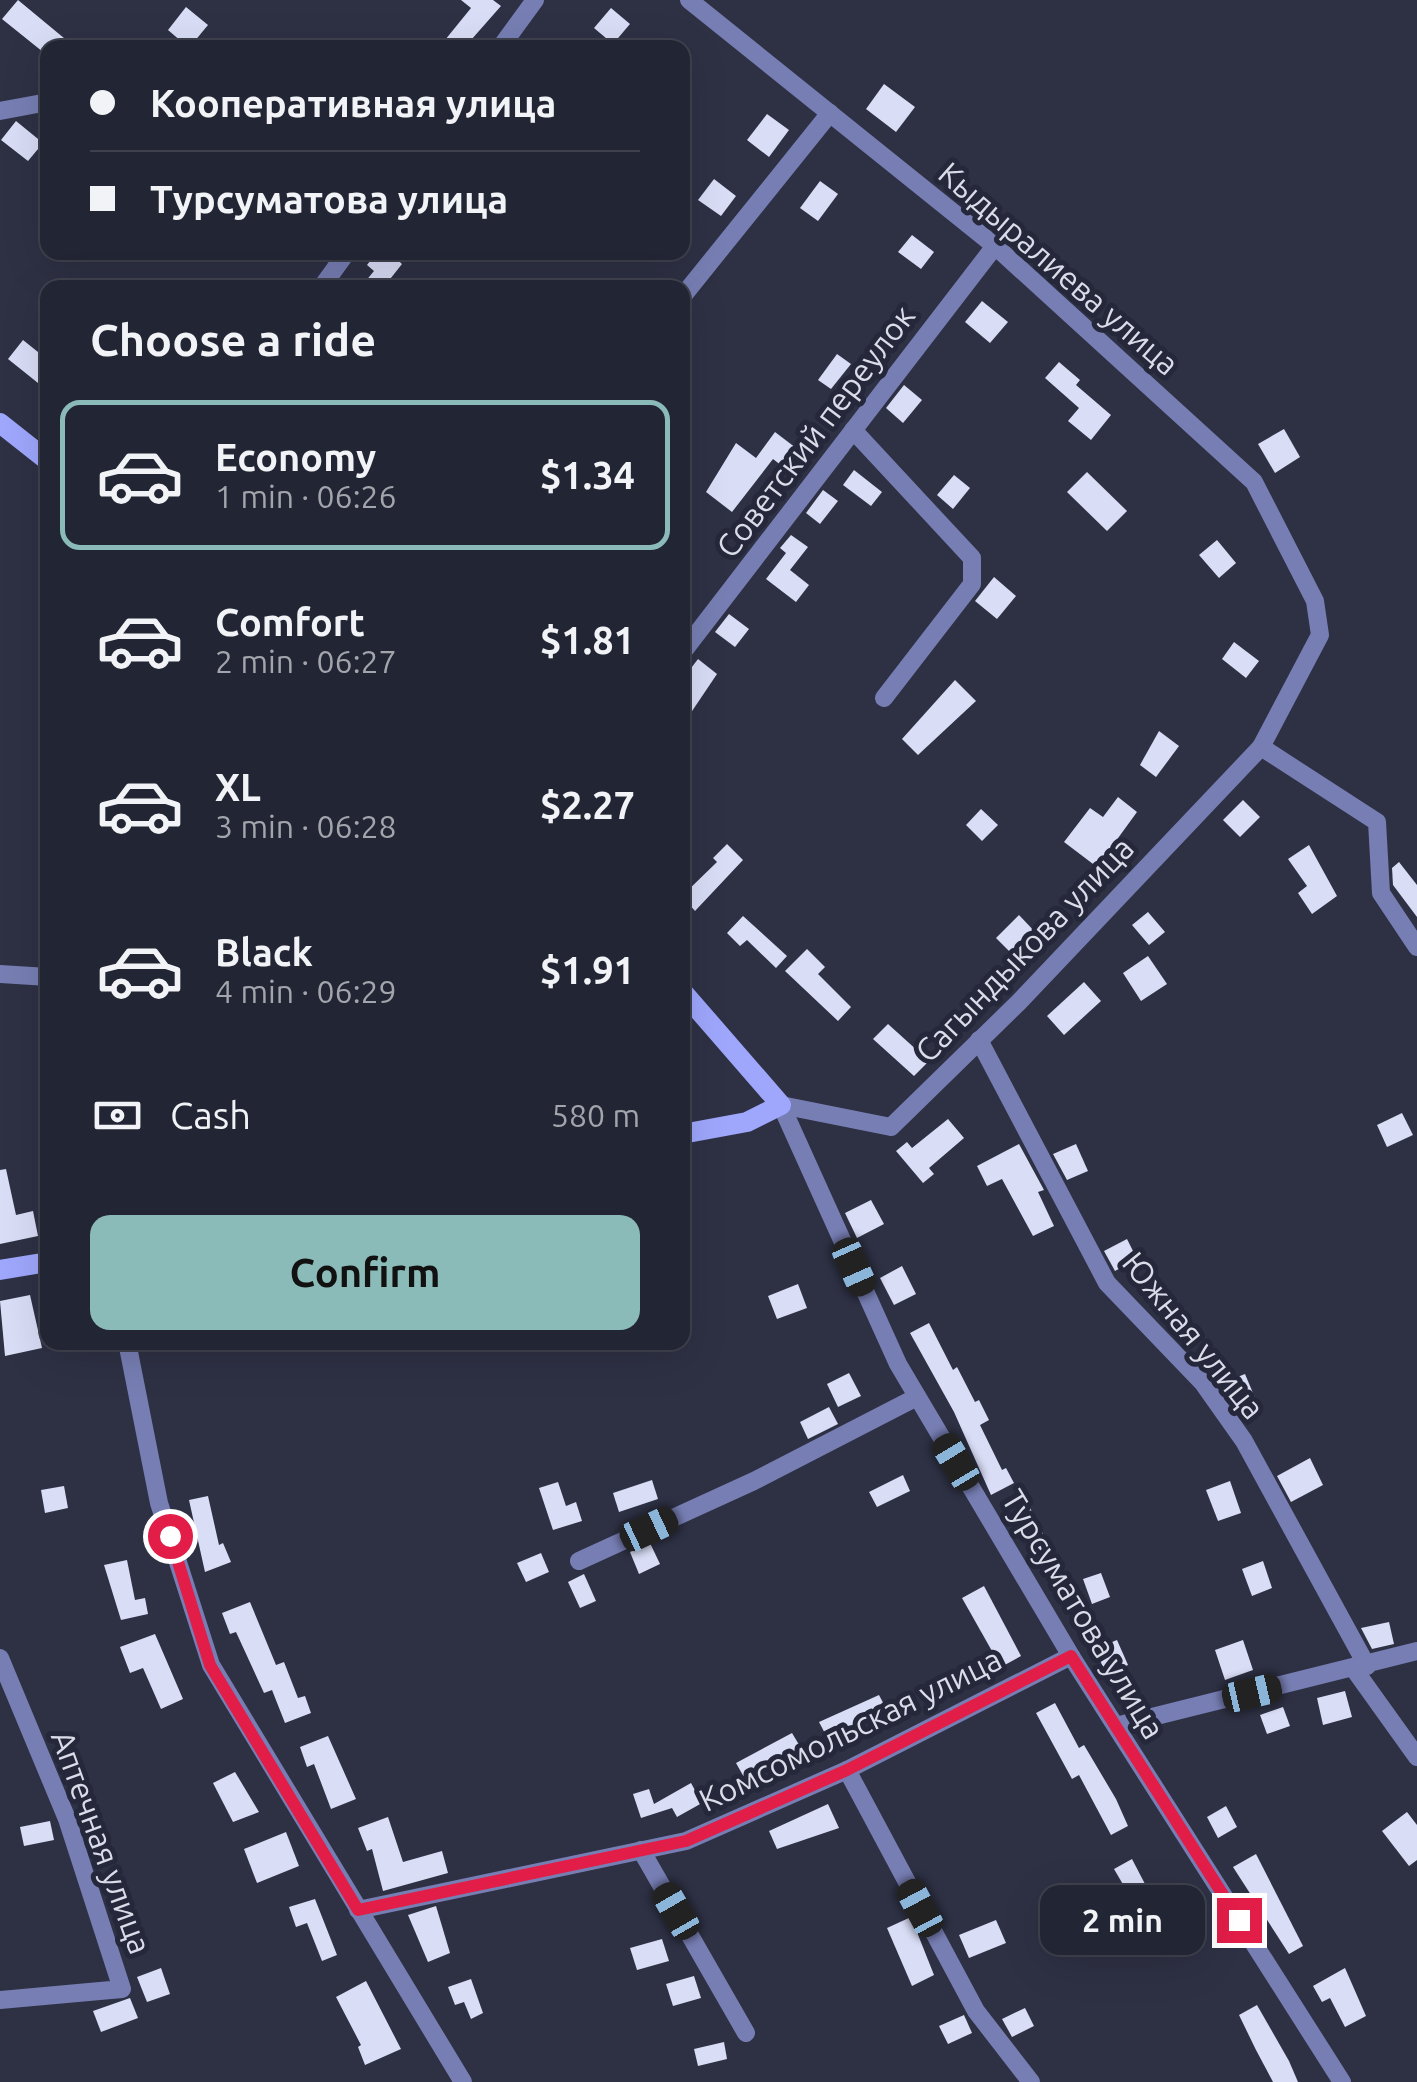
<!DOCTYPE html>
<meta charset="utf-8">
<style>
body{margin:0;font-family:Ubuntu,sans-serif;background:#2e313f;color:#f1f3f6;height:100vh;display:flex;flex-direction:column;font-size:38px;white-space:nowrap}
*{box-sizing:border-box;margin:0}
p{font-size:32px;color:#a2a5ac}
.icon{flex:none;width:55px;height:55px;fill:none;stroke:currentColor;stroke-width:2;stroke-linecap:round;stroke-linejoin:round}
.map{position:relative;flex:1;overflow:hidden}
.details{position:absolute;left:40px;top:280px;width:650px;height:1070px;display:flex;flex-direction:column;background:#222533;border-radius:20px;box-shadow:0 10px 40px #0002,0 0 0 2px #3f424e}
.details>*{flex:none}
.guide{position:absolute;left:40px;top:40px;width:650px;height:220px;border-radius:20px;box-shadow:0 10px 40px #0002,0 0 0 2px #3f424e;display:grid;align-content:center;height:220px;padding:0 50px;background:#222533}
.end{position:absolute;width:45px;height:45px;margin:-22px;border:12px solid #e11d48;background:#fff;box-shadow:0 0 0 5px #fff}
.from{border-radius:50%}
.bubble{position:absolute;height:70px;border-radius:20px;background:#222533;box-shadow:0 10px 40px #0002,0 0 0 2px #3f424e;font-size:32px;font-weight:700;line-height:70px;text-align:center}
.car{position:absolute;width:30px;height:60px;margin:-30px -15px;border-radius:12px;box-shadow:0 0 8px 2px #0007;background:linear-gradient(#222 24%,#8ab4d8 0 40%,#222 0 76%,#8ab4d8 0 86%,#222 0)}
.guide b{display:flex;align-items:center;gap:35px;height:95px;font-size:38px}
.guide b+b{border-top:2px solid #3f424e}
.guide i{width:25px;height:25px;background:#f1f3f6}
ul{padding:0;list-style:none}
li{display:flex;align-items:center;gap:30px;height:150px;margin:0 20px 15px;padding:0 30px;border:5px solid transparent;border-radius:20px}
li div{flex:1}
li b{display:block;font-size:38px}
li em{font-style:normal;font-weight:700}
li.on{border-color:#8bbbb9}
li>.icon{width:90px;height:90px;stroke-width:1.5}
h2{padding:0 50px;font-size:45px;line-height:120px}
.pay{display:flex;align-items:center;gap:25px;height:110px;padding:0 50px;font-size:38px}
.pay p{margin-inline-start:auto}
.action{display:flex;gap:20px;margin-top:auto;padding:20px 50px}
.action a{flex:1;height:115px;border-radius:20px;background:#8bbbb9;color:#111;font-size:40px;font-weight:700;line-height:115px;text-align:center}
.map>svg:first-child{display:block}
.building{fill:#d9ddf6}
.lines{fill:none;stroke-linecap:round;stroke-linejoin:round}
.street{stroke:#777eb3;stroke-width:18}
.secondary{stroke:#9ea7fc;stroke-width:20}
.route{stroke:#e11d48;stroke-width:12}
.labels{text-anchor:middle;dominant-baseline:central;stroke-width:10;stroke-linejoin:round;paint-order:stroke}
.street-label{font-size:32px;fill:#dadce9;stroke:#25273a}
</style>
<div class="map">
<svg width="1417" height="2082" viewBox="0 0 1417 2082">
<rect width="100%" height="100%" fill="#2e3144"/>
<g class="building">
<path d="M18,0L76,48H48V56L2,19Z"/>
<path d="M461,0H493L501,6L464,48H455L445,40L471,8Z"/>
<path d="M186,7L208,25L189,48L168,30Z"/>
<path d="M611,8L630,24L613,44L594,28Z"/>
<path d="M884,84L915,107L896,132L866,109Z"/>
<path d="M767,114L789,130L769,157L747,140Z"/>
<path d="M16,121L43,143L28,161L1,140Z"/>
<path d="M714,179L736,196L721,216L698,200Z"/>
<path d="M820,181L838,194L818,221L800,208Z"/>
<path d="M912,235L934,252L921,269L898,252Z"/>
<path d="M377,252H389L402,264L383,288H360L374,271L367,265Z"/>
<path d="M982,301L1008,322L990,343L965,322Z"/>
<path d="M23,340L48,360V391L8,359Z"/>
<path d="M837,354L851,364L831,389L818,380Z"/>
<path d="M1059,362L1080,380L1076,385L1111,415L1091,440L1068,421L1079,408L1045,378Z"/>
<path d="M904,385L922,400L903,423L886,408Z"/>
<path d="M1284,429L1300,457L1275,473L1258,444Z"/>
<path d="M775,432L796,448L782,466L773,459L732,512L706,492L736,443L756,458Z"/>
<path d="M854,470L882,492L871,506L843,485Z"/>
<path d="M1087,472L1127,511L1107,531L1067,492Z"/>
<path d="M954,475L970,488L953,509L937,495Z"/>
<path d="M823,490L838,501L820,524L806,513Z"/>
<path d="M791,535L808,547L790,570L809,585L796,602L766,579L786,553L780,548Z"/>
<path d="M1217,540L1236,563L1219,578L1199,555Z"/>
<path d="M994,577L1016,596L997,619L975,601Z"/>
<path d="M729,614L749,629L735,647L715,632Z"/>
<path d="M1234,642L1259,661L1246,678L1222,659Z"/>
<path d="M698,659L717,674L682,726V680Z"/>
<path d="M955,680L976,701L918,755L902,739Z"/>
<path d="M1159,731L1179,746L1156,777L1140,765Z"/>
<path d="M1118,797L1137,812L1097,867L1064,842L1090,808L1103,817Z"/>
<path d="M1243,800L1260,817L1240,837L1223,820Z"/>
<path d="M981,809L998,825L982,841L966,825Z"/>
<path d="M727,844L743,860L695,911L682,896L717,862L713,858Z"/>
<path d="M1309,845L1337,896L1312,914L1298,893L1307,886L1288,859Z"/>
<path d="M1399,862L1417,885V917L1393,885L1392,868Z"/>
<path d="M1148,912L1165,932L1149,945L1132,925Z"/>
<path d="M1019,915L1037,934L1015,957L996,938Z"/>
<path d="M743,916L787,956L776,968L747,940L740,946L727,933Z"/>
<path d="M807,949L825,967L818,974L851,1007L838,1021L785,971Z"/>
<path d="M1148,956L1167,984L1141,1001L1123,973Z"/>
<path d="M1084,982L1101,1001L1064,1035L1047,1016Z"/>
<path d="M888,1024L929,1061L914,1076L873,1039Z"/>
<path d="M1402,1113L1413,1135L1387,1147L1377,1125Z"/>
<path d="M948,1119L964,1138L929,1168L934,1174L923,1183L896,1151L907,1142L912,1148Z"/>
<path d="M1019,1144L1044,1190L1038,1192L1054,1226L1033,1236L1002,1179L987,1186L977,1166Z"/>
<path d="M1076,1144L1088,1171L1067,1180L1053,1154Z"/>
<path d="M6,1169L16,1215L33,1211L38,1236L0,1244V1170Z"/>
<path d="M871,1200L884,1224L857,1238L845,1213Z"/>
<path d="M1127,1239L1137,1259L1115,1271L1104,1251Z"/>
<path d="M902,1266L916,1294L894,1305L880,1278Z"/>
<path d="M798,1284L807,1308L777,1319L768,1296Z"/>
<path d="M30,1295L42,1348L5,1356L0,1301Z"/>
<path d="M929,1323L953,1370L957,1367L975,1402L979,1400L989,1420L980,1425L1002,1470L1006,1468L1014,1483L991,1495L954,1412L910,1333Z"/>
<path d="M849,1373L861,1396L838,1407L827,1384Z"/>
<path d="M1245,1374L1258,1405L1239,1413L1220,1384Z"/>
<path d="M829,1407L838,1424L808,1439L800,1422Z"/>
<path d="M1310,1458L1323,1485L1291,1502L1277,1476Z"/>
<path d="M903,1475L910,1491L877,1507L869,1492Z"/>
<path d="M652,1480L658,1499L619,1512L613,1493Z"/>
<path d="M1230,1481L1241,1513L1218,1521L1206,1490Z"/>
<path d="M558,1482L566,1506L576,1502L582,1521L553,1530L539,1488Z"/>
<path d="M64,1486L68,1508L45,1513L41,1490Z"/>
<path d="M208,1496L219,1545L223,1543L231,1562L205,1572L189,1500Z"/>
<path d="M1029,1506L1057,1562L1040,1570L1013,1515Z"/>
<path d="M650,1543L660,1564L639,1574L630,1552Z"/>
<path d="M541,1553L549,1572L526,1582L517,1563Z"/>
<path d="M127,1560L135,1600L145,1598L148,1614L121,1620L104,1565Z"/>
<path d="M1263,1561L1272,1588L1252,1596L1242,1569Z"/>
<path d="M1101,1573L1110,1597L1092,1604L1083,1579Z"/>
<path d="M584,1574L596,1601L580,1608L568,1582Z"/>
<path d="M984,1586L1021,1656L1001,1667L962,1598Z"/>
<path d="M250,1602L276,1665L284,1662L298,1698L305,1696L311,1713L285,1723L272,1690L264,1693L236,1632L230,1634L222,1613Z"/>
<path d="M1389,1622L1394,1644L1372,1649L1361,1628Z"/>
<path d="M155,1634L183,1699L161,1709L143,1668L130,1673L120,1647Z"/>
<path d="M1117,1640L1128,1665L1106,1674L1095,1649Z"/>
<path d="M1243,1640L1253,1670L1225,1680L1215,1650Z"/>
<path d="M1345,1691L1352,1717L1323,1725L1317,1698Z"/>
<path d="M879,1695L888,1712L829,1741L819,1722Z"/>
<path d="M1055,1703L1079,1748L1084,1745L1116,1799L1128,1826L1111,1835L1079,1775L1072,1779L1036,1713Z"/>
<path d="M1283,1707L1290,1726L1267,1734L1260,1715Z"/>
<path d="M792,1733L801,1748L745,1779L736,1763Z"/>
<path d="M328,1736L356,1799L331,1809L314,1764L307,1767L300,1747Z"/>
<path d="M235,1772L259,1812L233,1822L213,1783Z"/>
<path d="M691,1783L702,1803L677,1817L672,1808L641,1818L633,1794L649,1789L654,1804Z"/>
<path d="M828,1804L839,1828L777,1849L769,1831Z"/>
<path d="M1226,1806L1237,1827L1218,1838L1207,1817Z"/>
<path d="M1407,1812L1417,1825V1860L1409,1866L1382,1831Z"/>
<path d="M388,1817L403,1862L442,1851L448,1873L383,1891L372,1849L367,1851L358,1828Z"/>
<path d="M50,1821L54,1840L24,1846L20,1827Z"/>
<path d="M286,1832L299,1866L257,1883L244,1849Z"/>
<path d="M1256,1854L1303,1946L1289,1954L1233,1867Z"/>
<path d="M1132,1859L1145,1884L1128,1893L1114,1869Z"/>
<path d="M1174,1884L1184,1902L1161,1915L1151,1897Z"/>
<path d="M315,1899L337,1955L322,1961L307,1923L296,1927L289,1907Z"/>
<path d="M436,1906L450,1953L428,1962L408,1915Z"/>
<path d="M911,1917L934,1975L912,1986L887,1928Z"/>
<path d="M996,1920L1006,1943L969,1958L959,1935Z"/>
<path d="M662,1939L669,1961L637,1970L630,1948Z"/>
<path d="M161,1968L170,1994L147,2002L137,1977Z"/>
<path d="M1345,1968L1366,2016L1345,2027L1330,1998L1322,2002L1313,1986Z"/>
<path d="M694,1976L701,1998L673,2006L666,1984Z"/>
<path d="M471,1979L483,2013L471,2019L464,2002L455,2005L448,1987Z"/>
<path d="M366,1981L401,2049L365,2065L358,2047L361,2045L336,1997Z"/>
<path d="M130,1998L138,2018L101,2032L93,2011Z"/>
<path d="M1257,2005L1289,2061L1298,2082H1273L1256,2050L1239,2015Z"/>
<path d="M1025,2008L1034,2026L1012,2037L1002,2019Z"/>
<path d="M964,2015L972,2033L948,2044L939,2026Z"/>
<path d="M724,2042L727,2059L698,2066L694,2049Z"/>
</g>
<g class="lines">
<g class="street">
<path d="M689,0L995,246L1254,482L1315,601L1320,635L1261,747L1019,1002L891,1127L781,1105"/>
<path d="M500,48L535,0"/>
<path d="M0,111L48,102"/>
<path d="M321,288L347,252"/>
<path d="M682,297L830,113"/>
<path d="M853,430L972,558V584L884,698"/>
<path d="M682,653L995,246"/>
<path d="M1261,747L1377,822L1381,893L1417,947"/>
<path d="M0,974L48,977"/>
<path d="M979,1040L1107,1283L1203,1383L1244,1441L1367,1666"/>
<path d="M781,1105L898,1364L1071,1656L1342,2082"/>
<path d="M127,1342L159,1503L211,1665L463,2082"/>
<path d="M579,1561L754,1481L917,1397"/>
<path d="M0,1658L67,1819L122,1989L0,2000"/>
<path d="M1354,1669L1417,1757"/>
<path d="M1116,1726L1417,1651"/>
<path d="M847,1770L976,2011L1031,2082"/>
<path d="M641,1850L746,2033"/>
<path d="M358,1910L686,1841L847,1770L1071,1656"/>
</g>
<g class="secondary">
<path d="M0,423L48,461"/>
<path d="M682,991L781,1105L747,1122L682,1134"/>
<path d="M0,1270L48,1262"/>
</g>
</g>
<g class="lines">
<path class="route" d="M170,1536L210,1665L358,1910L686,1841L847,1770L1071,1656L1239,1920"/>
</g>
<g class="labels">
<g class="street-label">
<text transform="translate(1059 268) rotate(41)">Кыдыралиева улица</text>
<text transform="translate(815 431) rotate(-53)">Советский переулок</text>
<text transform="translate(1024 949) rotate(-46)">Сагындыкова улица</text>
<text transform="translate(1194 1335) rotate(51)">Южная улица</text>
<text transform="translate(1084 1614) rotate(59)">Турсуматова улица</text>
<text transform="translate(850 1729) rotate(-26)">Комсомольская улица</text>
<text transform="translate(102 1842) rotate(70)">Аптечная улица</text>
</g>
</g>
</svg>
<i class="end from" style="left:170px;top:1536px"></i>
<i class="end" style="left:1239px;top:1920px"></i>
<div class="bubble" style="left:1040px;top:1885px;width:165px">2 min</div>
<i class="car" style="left:854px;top:1267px;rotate:156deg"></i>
<i class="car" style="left:956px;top:1462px;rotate:329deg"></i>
<i class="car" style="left:649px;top:1529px;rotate:65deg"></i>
<i class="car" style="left:1252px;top:1693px;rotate:77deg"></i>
<i class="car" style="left:920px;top:1908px;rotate:332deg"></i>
<i class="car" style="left:676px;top:1911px;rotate:330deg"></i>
<div class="guide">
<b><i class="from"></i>Кооперативная улица</b>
<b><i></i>Турсуматова улица</b>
</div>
<section class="details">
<h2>Choose a ride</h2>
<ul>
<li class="on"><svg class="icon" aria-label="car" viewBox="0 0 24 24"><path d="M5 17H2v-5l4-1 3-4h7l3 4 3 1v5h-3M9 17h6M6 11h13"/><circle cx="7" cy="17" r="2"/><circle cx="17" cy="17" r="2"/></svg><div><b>Economy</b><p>1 min · 06:26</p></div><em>$1.34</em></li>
<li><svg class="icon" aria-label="car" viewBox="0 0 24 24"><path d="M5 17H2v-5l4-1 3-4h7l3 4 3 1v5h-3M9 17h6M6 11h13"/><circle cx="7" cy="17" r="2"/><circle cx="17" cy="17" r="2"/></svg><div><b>Comfort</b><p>2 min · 06:27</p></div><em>$1.81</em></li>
<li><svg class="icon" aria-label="car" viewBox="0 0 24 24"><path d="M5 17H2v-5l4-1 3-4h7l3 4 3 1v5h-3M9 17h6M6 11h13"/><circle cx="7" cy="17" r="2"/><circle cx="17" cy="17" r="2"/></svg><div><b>XL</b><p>3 min · 06:28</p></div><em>$2.27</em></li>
<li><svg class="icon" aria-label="car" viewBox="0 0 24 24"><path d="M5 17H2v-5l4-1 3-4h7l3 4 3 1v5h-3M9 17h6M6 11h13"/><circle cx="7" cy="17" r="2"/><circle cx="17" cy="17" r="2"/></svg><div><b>Black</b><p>4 min · 06:29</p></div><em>$1.91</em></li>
</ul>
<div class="pay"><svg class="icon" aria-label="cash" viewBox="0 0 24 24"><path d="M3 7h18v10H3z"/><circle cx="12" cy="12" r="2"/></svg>Cash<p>580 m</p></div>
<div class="action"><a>Confirm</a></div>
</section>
</div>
